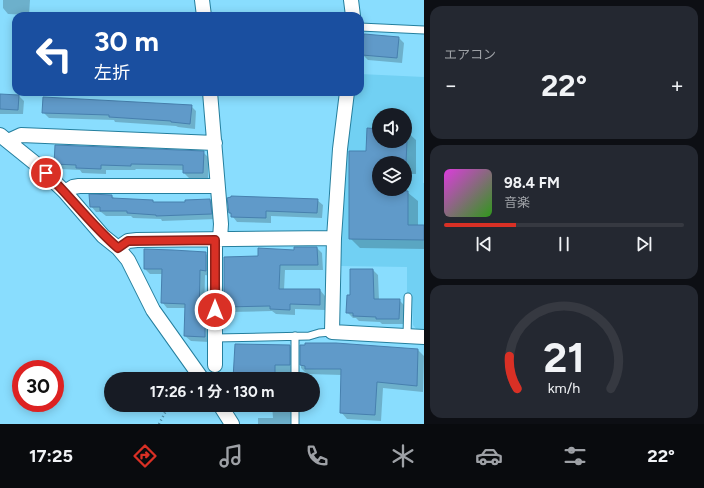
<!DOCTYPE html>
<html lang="ja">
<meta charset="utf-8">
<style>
:root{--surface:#171b24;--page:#242831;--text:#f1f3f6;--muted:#9ea1a6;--line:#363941;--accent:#d93025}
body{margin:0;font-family:Figtree,"Noto Sans JP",sans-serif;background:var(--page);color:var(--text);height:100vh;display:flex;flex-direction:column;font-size:15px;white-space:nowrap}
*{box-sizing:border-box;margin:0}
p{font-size:13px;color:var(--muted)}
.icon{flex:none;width:22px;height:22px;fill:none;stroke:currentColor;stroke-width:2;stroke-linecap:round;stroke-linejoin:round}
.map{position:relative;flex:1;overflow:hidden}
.side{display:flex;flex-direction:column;gap:6px;padding:6px;background:#0d0f14;width:280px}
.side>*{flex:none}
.hud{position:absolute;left:12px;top:12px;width:352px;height:84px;border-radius:12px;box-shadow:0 2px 10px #0003;background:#1a4fa0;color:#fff;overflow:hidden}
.controls{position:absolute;left:372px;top:108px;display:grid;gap:8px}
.controls a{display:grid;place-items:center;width:40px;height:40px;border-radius:50%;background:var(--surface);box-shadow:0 2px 10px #0003;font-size:20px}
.speed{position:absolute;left:12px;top:360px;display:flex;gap:8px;font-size:20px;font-weight:700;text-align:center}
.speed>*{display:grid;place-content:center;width:52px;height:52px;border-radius:50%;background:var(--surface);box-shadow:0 2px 10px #0003;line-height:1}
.speed .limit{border:6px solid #d22;background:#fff;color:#111}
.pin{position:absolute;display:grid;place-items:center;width:34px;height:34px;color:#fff;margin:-17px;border:2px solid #fff;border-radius:50%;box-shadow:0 1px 4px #0007}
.me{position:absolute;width:44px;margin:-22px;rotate:0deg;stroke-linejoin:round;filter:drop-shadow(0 0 3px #0008)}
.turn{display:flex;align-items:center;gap:14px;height:84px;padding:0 16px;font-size:18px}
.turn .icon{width:52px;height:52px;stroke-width:2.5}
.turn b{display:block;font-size:28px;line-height:34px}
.big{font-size:30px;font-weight:700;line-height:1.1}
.side .tile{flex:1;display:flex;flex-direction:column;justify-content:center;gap:6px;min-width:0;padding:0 14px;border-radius:12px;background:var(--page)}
.side .dial{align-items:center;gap:0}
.dial svg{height:104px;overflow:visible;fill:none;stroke:var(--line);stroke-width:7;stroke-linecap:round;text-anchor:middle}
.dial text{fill:var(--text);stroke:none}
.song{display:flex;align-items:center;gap:12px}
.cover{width:48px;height:48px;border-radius:6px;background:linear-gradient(135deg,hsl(300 70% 55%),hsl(110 70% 35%))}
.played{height:4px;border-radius:2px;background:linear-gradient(90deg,var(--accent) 30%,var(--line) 30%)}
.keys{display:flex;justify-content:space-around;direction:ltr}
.heat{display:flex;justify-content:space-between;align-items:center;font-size:22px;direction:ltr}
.trip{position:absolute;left:104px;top:372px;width:216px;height:40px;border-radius:20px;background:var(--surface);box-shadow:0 2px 10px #0003;font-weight:700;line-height:40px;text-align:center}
.menu{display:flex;height:64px;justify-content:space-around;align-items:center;background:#090b0e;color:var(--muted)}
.menu .icon{width:28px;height:28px}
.menu .active{color:var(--accent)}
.menu b{font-size:18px;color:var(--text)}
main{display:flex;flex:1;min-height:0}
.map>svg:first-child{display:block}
</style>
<main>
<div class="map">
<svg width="424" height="424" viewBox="0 0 424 424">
<rect width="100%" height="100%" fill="#89ddfe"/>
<path fill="#71d0f3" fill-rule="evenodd" d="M360,74l64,3 -1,106h1v148h-6l-5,-6 -1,-31h-5v-27l-67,-1 6,-113 7,-61h7zM379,115h26v26h-26zM379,163h26v26h-26z"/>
<path fill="#0003" fill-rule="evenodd" d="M3,0h27l-1,15 -21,-1 -5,-6z
M399,38l5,5 -2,20 -34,-3 -5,-5z
M0,95l19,1 5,5 -1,13h-23z
M191,106l5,5 -1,18 -17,-2 -2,-1 -61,-4 -1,-2 -65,-2 -6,-6z
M379,130v11h26v-11l11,10v34h-9v18l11,9v25h6v23l-64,-1 -10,-10 17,-86zM379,163h26v26h-26z
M203,152l5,5v21h-19l-5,-5v-3l-48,-1 -1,1h-29v4l-24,-1 -2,-3 -20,-1 -5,-5z
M112,196l4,4 37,1 1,2h32l24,-3 5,5 1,14 -54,2 -1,-2 -28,-1 -2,-2h-25l-5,-4h-5l-5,-6z
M317,200l6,5 -1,13 -51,-2v7l-34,-1 -7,-9z
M317,248l5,5 1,17h-38l-1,20h36l5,6v14l-30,-1v6l-19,-1 -4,-3 -42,1 -5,-6 34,-49z
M205,253l5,5 1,18 -6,-1 -1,45 6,5 -1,17 -18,-1 -6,-5 1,-28h-19l-5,-6 1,-28h-13l-5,-5z
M351,270h22l5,5 1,25h20l5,5v19h-22l-2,-2 -21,-1 -3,-3h-3l-6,-6 4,-16z
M290,346l5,5 -2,28 -40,-1v1h-26v-2h7z
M301,346l117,4 6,6 -1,36 -40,-4 -2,33 -34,-2 -6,-7 1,-37 -35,-1 -6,-6z
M272,405h21l1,19h-36v-6h15z"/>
<path fill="#609ac9" stroke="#4780ae" d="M364,34l35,3 -2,21 -35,-3z
M0,94l19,1 -1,15 -18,-1z
M43,97l149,8 -2,19 -19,-2v-1l-62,-4v-2l-67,-2z
M367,128l12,1v12h28l-1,22h-27v26h18v2h11v34h16v15l-75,-1v-88h17z
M55,145l149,6 -1,22h-20v-8l-52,-1v2l-30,-1v4l-25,-1v-3l-22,-1z
M89,194l23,1v3l41,2v2h32v-2l25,-1 2,15 -56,2v-1l-29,-2v-2h-27v-4h-10z
M231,196l87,3 -1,14 -51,-2v7l-35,-1v-4h-2l-2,-15 4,-1z
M294,247h23l1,18h-38l-1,24h41v16l-30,-1v6l-20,-1v-3l-46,1v-50l34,-1v-8l36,2z
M144,249l29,1 33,2v19l-6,-1 -1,49h6v18l-21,-1 1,-32 -24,-1 1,-34h-18z
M350,269h23l1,30h26l-1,20h-23v-2l-23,-1v-3h-7l1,-18h3z
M305,343h31l82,6 -1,37 -40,-4 -2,33 -35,-2 1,-44h-36v-3l-5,-1v-20h5z
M235,344l55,1v20h-15v8h-27v6h-15z"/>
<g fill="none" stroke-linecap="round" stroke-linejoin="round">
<defs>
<path id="service" d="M360,27l64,3
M295,336v43
M407,336l1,-39
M215,338l94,-2 10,-3 13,-1
M295,405v19"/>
<path id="minor" d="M202,0l2,16
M351,0l2,16
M210,92l11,132 -1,15
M347,92l-7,57 -6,89 -2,94 92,5
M0,135l36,29 29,28 38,44 15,12 10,12 25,50 49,69
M8,141l13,-6 194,8
M65,192l8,-5 6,-1h138
M215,240v125
M118,248l10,-7 9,-1 197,-2
M220,405l12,19"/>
</defs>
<use href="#service" stroke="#257f9e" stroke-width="9"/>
<use href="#minor" stroke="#257f9e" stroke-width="16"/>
<path stroke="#49869d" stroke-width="2.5" stroke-dasharray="1 3" stroke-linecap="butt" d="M159,424l10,-19"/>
<use href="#service" stroke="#fff" stroke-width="7"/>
<use href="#minor" stroke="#fff" stroke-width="14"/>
</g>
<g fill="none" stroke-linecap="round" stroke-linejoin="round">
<defs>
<path id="route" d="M46,173c25,24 45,52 72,75l10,-7 87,-1v70"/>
</defs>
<use href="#route" stroke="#8d1f18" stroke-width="10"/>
<use href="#route" stroke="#d93025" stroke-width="7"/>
</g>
</svg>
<div class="controls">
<a><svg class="icon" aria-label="sound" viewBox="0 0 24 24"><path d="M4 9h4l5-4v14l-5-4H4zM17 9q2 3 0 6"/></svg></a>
<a><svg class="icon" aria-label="layers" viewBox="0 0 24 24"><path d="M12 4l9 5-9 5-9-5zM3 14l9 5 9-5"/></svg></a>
</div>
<div class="speed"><div class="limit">30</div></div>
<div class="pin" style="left:46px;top:173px;background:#d93025"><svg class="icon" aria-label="arrive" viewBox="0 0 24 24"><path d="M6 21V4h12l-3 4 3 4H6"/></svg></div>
<svg class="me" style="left:215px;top:310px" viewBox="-20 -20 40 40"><circle r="17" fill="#d93025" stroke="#fff" stroke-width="3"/><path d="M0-11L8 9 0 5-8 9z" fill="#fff"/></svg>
<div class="trip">17:26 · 1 分 · 130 m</div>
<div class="hud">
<div class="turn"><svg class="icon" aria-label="left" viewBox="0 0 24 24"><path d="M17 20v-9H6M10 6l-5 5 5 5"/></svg><div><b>30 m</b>左折</div></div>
</div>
</div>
<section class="side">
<div class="tile"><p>エアコン</p>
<div class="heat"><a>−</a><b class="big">22°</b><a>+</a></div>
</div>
<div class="tile">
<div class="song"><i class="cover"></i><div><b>98.4 FM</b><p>音楽</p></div></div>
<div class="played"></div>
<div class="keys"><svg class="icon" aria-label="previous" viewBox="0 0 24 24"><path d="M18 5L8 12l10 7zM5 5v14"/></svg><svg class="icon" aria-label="pause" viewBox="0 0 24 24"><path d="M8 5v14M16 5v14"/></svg><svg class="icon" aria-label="next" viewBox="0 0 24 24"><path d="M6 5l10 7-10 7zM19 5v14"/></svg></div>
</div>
<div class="tile dial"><svg viewBox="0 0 100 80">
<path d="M14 69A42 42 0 1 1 86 69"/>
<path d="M14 69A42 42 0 0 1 8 44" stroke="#d93025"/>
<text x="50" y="56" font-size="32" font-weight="700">21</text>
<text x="50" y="72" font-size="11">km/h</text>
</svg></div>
</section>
</main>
<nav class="menu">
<b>17:25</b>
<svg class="icon active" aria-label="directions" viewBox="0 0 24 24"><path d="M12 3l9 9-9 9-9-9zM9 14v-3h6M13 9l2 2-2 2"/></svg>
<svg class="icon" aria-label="music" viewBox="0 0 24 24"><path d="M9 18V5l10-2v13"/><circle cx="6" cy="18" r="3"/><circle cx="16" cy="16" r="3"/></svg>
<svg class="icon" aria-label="phone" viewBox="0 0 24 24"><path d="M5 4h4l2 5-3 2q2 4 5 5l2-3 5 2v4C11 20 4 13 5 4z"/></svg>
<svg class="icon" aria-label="climate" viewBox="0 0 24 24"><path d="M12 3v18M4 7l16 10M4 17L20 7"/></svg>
<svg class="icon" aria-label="car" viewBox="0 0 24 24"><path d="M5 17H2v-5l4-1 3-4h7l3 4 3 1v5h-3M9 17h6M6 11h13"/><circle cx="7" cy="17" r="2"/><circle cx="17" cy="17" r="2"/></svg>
<svg class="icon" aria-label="filters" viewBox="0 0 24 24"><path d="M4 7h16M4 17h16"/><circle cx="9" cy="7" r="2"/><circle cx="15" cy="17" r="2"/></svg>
<b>22°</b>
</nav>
